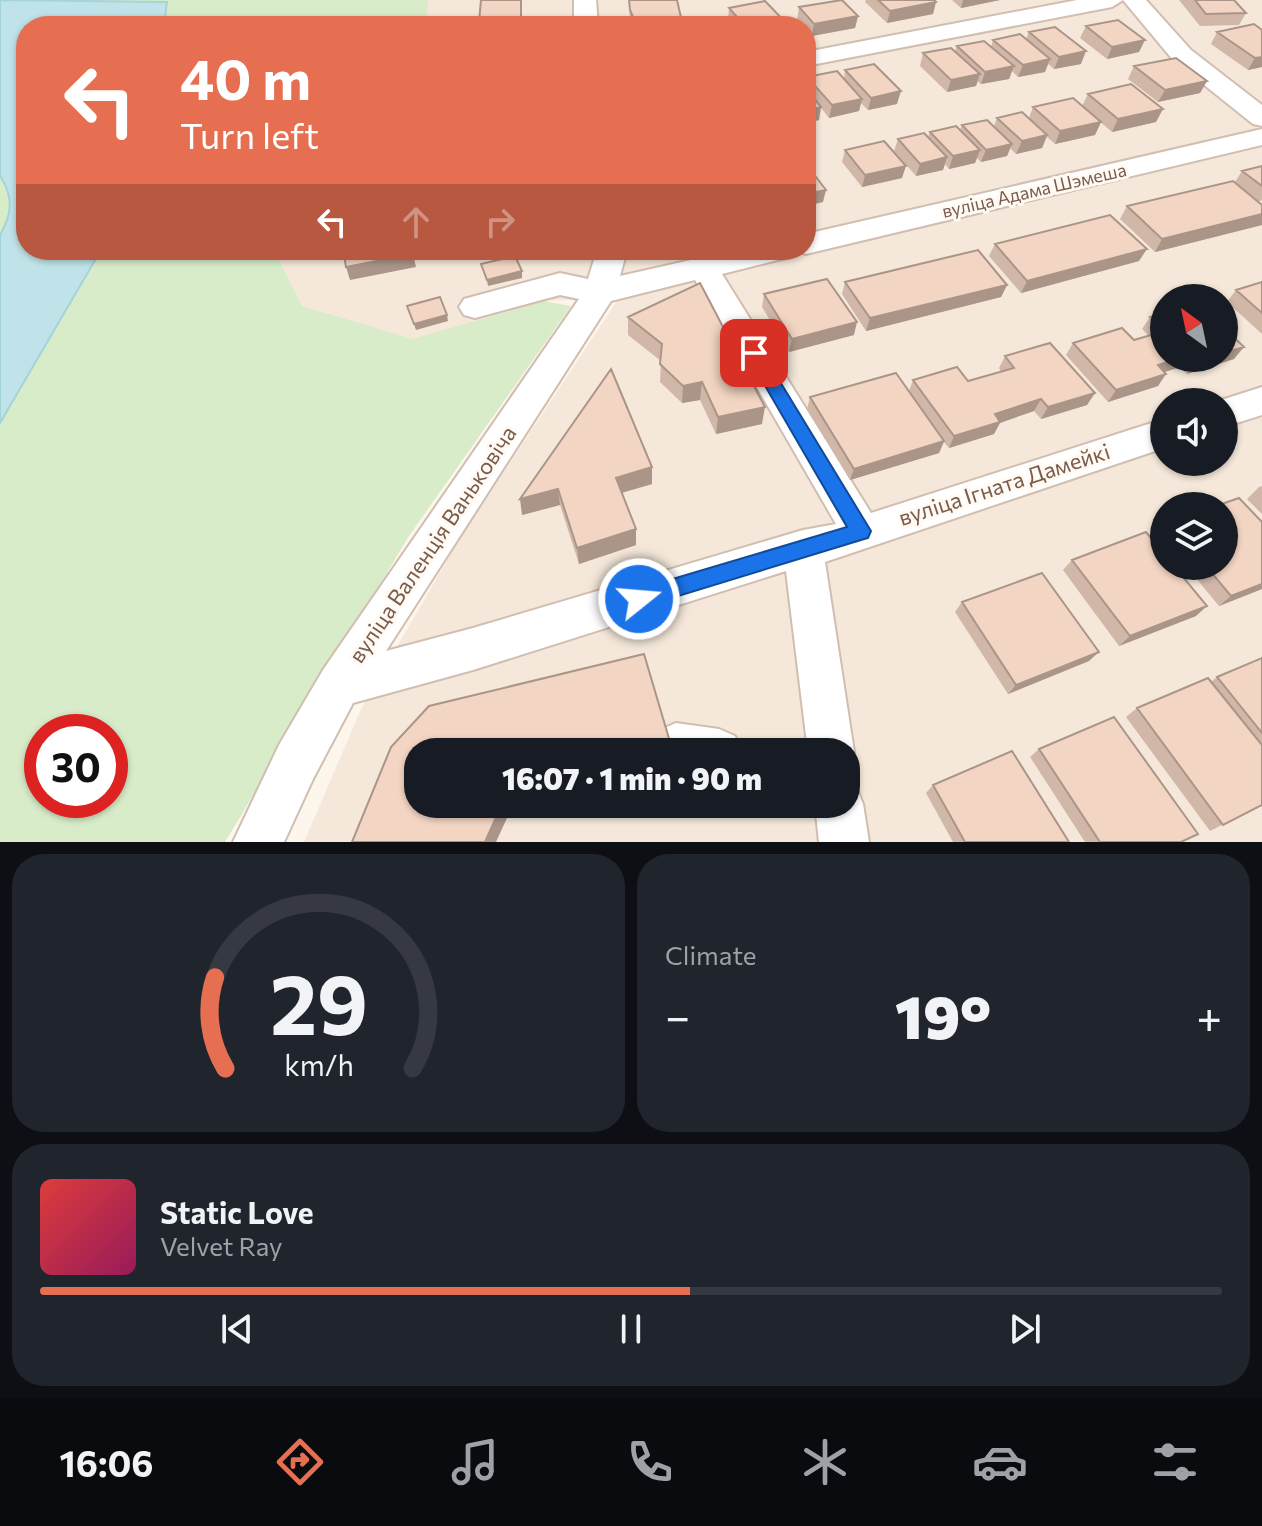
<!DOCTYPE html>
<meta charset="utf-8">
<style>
:root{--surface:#171b24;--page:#20242c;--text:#f1f3f6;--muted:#9ea1a6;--line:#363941;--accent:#e76f51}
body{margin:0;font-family:Commissioner,sans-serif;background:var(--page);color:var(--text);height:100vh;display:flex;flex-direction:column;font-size:30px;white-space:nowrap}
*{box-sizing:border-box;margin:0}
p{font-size:26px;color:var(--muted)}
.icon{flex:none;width:44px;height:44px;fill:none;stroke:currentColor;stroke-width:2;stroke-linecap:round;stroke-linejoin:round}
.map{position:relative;height:842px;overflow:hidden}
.side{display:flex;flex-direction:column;gap:12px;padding:12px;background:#0d0f14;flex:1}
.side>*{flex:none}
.top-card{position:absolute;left:16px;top:16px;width:800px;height:244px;border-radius:32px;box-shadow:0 2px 6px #0004;background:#e76f51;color:#fff;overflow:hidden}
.needle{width:52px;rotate:327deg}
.tools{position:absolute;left:1150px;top:284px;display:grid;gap:16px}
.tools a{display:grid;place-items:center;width:88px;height:88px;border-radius:50%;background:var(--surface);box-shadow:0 2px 6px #0004;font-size:40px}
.speed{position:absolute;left:24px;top:714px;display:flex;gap:16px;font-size:40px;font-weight:700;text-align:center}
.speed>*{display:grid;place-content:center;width:104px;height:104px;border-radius:50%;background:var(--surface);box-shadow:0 2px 6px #0004;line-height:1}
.speed .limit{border:12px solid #d22;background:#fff;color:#111}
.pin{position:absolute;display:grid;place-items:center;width:68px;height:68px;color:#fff;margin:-34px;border-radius:16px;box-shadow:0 4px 12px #0006}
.me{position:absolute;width:88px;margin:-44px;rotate:73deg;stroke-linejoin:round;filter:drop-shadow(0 0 6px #0008)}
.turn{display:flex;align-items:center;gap:28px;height:168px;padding:0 32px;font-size:36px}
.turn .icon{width:104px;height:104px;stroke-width:2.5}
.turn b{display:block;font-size:56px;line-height:68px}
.lanes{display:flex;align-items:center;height:76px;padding:0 32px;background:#0003;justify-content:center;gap:40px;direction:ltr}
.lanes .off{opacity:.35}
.big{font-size:60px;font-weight:800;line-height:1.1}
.side .card{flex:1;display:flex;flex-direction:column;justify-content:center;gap:12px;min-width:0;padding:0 28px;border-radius:32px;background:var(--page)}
.side .dial{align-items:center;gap:0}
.dial svg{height:208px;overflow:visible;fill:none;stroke:var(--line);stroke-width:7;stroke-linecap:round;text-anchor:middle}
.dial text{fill:var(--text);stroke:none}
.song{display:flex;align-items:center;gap:24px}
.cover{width:96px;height:96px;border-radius:12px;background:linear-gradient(135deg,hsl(0 70% 55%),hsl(330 70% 35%))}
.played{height:8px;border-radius:4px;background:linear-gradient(90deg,var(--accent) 55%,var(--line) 55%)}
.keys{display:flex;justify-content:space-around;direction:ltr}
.heat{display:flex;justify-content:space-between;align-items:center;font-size:44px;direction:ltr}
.side .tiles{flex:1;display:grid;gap:12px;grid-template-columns:1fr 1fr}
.card:last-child{grid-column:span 2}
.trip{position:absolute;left:404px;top:738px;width:456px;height:80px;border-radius:32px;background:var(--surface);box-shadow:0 2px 6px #0004;font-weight:800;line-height:80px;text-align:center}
.tab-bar{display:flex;height:128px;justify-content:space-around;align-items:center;background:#090b0e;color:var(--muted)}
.tab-bar .icon{width:56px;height:56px}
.tab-bar .selected{color:var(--accent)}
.tab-bar b{font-size:36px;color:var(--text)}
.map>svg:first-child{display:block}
</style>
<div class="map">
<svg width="1262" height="842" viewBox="0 0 1262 842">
<rect width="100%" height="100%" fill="#fdf6ec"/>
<path fill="#f5e8da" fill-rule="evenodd" d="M428,0h834v842h-958l58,-135 98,-169 159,-240 -75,3 -131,39 -111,-33 -28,-57h532v-224h-379zM1164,298h60v60h-60zM1164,402h60v60h-60zM1164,506h60v60h-60zM418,752h428v52h-428z"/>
<path fill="#d8ecc9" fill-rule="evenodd" d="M0,0h428l-1,26h-401v224h248l28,56 111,33 131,-38 27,5 -162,230 -184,306h-225zM42,732h68v68h-68z"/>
<path fill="#bfe3e8" stroke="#a5d3da" stroke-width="2" d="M0,0l167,2 -3,24h-138v224h75l-101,173v-188c12,-21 14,-38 0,-59z"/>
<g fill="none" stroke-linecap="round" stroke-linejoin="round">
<defs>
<path id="minor" d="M574,0h22l2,26h-24z
M1077,0h69l45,50 71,55v21l-9,-2 -80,-64 -50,-60 -11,7 -306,59v-14z
M1262,129v16l-456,109 -11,-4h11v-16z
M597,250h30l-7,26 115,-26h59l-4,7 -68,17 149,239 293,-94v29l-339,114 29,190 -7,16 -1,-16h-38l-22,-181 -313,99 -120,33 -40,76 -29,63h-51l46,-97 44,-75 256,-371 -19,-4 -85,23 -11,-3 -5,-8 5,-8 96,-26 28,6zM695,280l141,244 -33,6 -330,98 -87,23 225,-350z
M1262,387v28l-38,12v-25h-9z
M676,723l43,6 16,7 7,16h-87l-2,-6 7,-16z
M846,783l10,4 7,17 6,38h-50l-4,-38h31z"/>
</defs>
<use href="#minor" stroke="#d1beb0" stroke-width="4"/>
<use href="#minor" fill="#fff" fill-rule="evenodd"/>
</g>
<path fill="#d1b7a8" d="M481,0h41v26h-42z
M629,0l54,26h-51l-2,-3z
M866,0h68l-1,14 -46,9 -22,-21z
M952,0h48l-39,8z
M1179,0h55l12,13 -7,12 -39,1z
M799,7l59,9 -3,12 -43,8 -6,-7v-3h-3l-6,-6z
M729,8l60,18h-56l-5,-6z
M1086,26l53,26 -32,7 -27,-21z
M1262,30v37l-14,3 -37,-26 6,-12z
M1029,32l52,32 -27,5 -6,-5 -3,8 -27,5 -6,-6 -3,8 -28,5 -4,-3 -1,5 -29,6 -27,-26 3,-13 32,-2 2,-5 34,1 2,-7 33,-1z
M1134,66l73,15 -7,12 -42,9 -30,-23z
M845,70l52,34 -29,6 -7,-7 -2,8 -30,7 -8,-10 -2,12 -13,3v-39l1,-7 37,2z
M1088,94l68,28 -44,10 -30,-26z
M1033,107l68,15 -6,13 -40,9 -8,-7 -5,11 -26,6 -6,-6 -3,8 -26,6 -4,-4 -2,5 -26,6 -4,-5 -2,6 -27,6 -22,-25 4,-12 30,-2 2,-5 30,-2 2,-5 32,1 3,-8h32z
M845,150l57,28 -40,9 -20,-25z
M1262,166v34l-4,2 4,3v20l-107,27 -35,-33 7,-13 108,-24 7,-11z
M995,244l144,17 -118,32 -32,-37z
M418,250h28l-20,9z
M845,282l162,3 -6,12 -135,34 -24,-37z
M1262,282v52l-35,-32 9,-12z
M764,294l90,41 -65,17 -27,-45z
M1164,313v45h60l10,1 -47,15 -7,-7 -15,5 -7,14 -50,16 -42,-47 7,-12 61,-3 15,-4 -7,-7 8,-12z
M628,317l134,107 -46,10 -16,-34 -18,3 -22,-21 1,-21 -33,-26z
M1005,356l82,49 -46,14 -7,-8 -34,11 -6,12 -45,14 -5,-6 -5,11 -89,27 -43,-71 3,-12 99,-6 4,-11 55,1 33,-9 -2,-4z
M611,369l41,115 -30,9 14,36v16l-57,19 -19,-59 -38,10z
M1262,486v28l-15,-15 12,-12z
M1262,522v67l-43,17 -33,-40h38z
M1164,528v13l-6,-7z
M1072,560l124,56 -77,30 -56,-76z
M962,602l127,59 -81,33 -53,-82z
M1262,658v147l-52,26 -84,-114 11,-9 74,-26 6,-5z
M1039,749l142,93h-96l-55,-85z
M933,785l136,57h-116l-27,-49z"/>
<path fill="#aa9588" d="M963,0h37l-39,8z
M936,2l-3,12 -46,9 3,-12z
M858,16l-3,12 -43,8 2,-12z
M1145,40l-6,12 -32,7 5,-12z
M1086,51l-5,13 -27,5 5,-12z
M1262,57v10l-14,3 7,-12z
M1050,59l-5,13 -27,5 5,-12z
M1014,66l-5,13 -28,5 4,-12z
M980,74l-4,12 -29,6 4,-12z
M1207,81l-7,12 -42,9 7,-12z
M901,91l-4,13 -29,6 3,-12z
M862,99l-3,12 -30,7 3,-13z
M821,107l-2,13 -13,3v-12z
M1163,109l-7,13 -44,10 6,-13z
M1101,122l-6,13 -40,9 5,-13z
M1047,135l-5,13 -26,6 6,-13z
M1012,144l-5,12 -26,6 5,-12z
M980,150l-5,13 -26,6 4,-13z
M947,157l-4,13 -27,6 4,-12z
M906,166l-4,12 -40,9 3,-12z
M826,190l-3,12 -17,4v-12z
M1262,214v11l-107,27 7,-13z
M1147,249l-8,12 -118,32 6,-12z
M412,250l4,17 -66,13 -4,-13z
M424,250h22l-20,9z
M522,271v7l-34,8 -1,-6z
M1007,285l-6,12 -135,34 4,-13z
M447,315l1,6 -32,9 -2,-6z
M857,322l-3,13 -65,17 3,-13z
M1244,347l-10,12 -47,15 9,-12 13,-4h15v-5z
M1180,358h7l-7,9 -31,10 9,-12z
M1166,374l-8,12 -50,16 8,-12z
M702,382l-2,18 -18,3 1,-17z
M1095,393l-8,12 -46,14 7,-12z
M1041,399l-7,12 -34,12 -6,11 -45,14 5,-12 41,-22z
M765,407l-3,17 -46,10 2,-17z
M944,441l-5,12 -89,27 4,-11z
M652,467v17l-35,10 -1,-16z
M558,489l2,16 -38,10 -2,-16z
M636,529v16l-57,19 -2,-16z
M1262,584v5l-43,17 12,-10z
M1207,606l-11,10 -77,30 11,-10z
M1099,652l-10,9 -81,33 8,-9z
M508,804h49l-50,14 -11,24h-11l16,-36z"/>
<path fill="#f3d5c3" stroke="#aa9588" stroke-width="2" d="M481,0h40v20l-42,2z
M629,0h48l6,26h-46l-7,-16z
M842,0l16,16 -44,8 -15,-17z
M878,0h56l2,2 -46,9z
M1195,0h39l12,13 -40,1z
M765,1l24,25h-44l-16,-18z
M1118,20l27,20 -33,7 -26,-21z
M1254,24l8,6v27l-7,1 -38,-26z
M1055,27l31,24 -27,6 -30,-25z
M1020,34l30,25 -27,6 -30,-25z
M984,41l30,25 -29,6 -28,-26z
M951,48l29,26 -29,6 -28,-27z
M1176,58l31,23 -42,9 -31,-24z
M874,64l27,27 -30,7 -26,-28z
M837,71l25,28 -30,6 -25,-28z
M1131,84l32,25 -45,10 -30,-25z
M806,89l15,18 -15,4z
M1073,98l28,24 -41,9 -27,-24z
M1022,112l25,23 -25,6 -25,-23z
M987,120l25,24 -26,6 -24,-25z
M956,126l24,24 -27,6 -23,-24z
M924,133l23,24 -27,7 -22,-25z
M884,141l22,25 -41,9 -20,-25z
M806,164l20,26 -20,4z
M1262,166v20l-20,-15z
M1233,181l29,24v9l-100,25 -35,-33z
M1110,215l37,34 -120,32 -32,-37z
M343,250h69l1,4 -67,13z
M978,250l29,35 -137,33 -25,-36z
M515,256l7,15 -35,9 -6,-16z
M827,279l30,43 -65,17 -28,-45z
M1262,282v31l-26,-23z
M700,283l65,124 -47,10 -16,-35 -19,4 -23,-22 2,-20 -34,-27z
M440,297l7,18 -33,9 -7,-18z
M1164,313v17l-14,-13z
M1122,328l12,12 30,-9v27h16l-22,7 8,9 -50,16 -43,-47z
M1224,328l20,19 -20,6z
M1050,343l45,50 -47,14 -7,-8 -46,15 5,8 -46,14 -41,-56 44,-13 11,14 46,-13 -9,-12z
M1192,358h17l-13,4z
M611,369l41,98 -36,11 20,51 -59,19 -19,-59 -38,10z
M896,373l48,68 -90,28 -44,-72z
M1239,498l23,24v62l-31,12 -25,-30h18v-60h-8z
M1146,532l18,22v12h10l33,40 -77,30 -58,-76z
M1042,573l57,79 -83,33 -54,-83z
M644,654l29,98h-255v52h90l-7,2 -16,36h-133l39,-95 38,-41z
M1262,658v75l-45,-56z
M1208,678l54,67v60l-39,20 -86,-117z
M1114,717l84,117 -17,8h-81l-61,-93z
M1012,751l57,91h-104l-32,-57z"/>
<path fill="#1a73e8" stroke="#114b97" stroke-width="2" d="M754,347l6,2 111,182 -3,7 -7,2 -222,68 -7,-2 -4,-7 4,-7 7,-3 208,-62 -101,-174z"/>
<g text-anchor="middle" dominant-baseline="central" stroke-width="6" stroke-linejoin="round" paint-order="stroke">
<g font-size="18" fill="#7a5c4d" stroke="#fffaf3">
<text transform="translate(1034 190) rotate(-13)">вуліца Адама Шэмеша</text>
</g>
<g font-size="22" fill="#7a5c4d" stroke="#fffaf3">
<text transform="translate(1004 484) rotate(-18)">вуліца Ігната Дамейкі</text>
<text transform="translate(432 544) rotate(-56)">вуліца Валенція Ваньковіча</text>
</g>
</g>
</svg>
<div class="tools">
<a><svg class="needle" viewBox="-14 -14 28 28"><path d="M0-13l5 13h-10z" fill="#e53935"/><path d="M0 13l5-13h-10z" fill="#9ea1a6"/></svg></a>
<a><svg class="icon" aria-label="sound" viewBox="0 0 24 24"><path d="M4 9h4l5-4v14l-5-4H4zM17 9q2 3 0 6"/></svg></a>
<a><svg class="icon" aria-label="layers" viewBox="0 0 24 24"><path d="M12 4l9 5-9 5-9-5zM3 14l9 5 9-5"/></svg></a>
</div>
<div class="speed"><div class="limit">30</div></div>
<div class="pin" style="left:754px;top:353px;background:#d93025"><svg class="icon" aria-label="arrive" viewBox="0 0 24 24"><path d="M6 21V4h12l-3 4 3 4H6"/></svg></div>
<svg class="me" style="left:639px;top:599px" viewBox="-20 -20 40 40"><circle r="17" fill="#1a73e8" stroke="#fff" stroke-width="3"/><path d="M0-11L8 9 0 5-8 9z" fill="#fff"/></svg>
<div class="trip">16:07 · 1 min · 90 m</div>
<div class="top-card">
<div class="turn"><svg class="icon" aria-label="left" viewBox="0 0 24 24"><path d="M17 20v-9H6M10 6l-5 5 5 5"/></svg><div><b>40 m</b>Turn left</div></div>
<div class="lanes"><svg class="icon" aria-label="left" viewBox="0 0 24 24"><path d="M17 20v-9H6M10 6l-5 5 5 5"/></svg><svg class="icon off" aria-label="ahead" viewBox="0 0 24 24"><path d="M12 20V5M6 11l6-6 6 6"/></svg><svg class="icon off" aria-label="right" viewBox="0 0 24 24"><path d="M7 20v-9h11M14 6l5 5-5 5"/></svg></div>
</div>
</div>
<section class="side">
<div class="tiles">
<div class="card dial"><svg viewBox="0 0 100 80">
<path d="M14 69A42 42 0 1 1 86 69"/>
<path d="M14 69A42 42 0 0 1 10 34" stroke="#e76f51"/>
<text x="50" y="56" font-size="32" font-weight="700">29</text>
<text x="50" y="72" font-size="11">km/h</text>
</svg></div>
<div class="card"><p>Climate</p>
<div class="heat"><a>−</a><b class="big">19°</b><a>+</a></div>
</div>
<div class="card">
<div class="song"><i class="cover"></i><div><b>Static Love</b><p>Velvet Ray</p></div></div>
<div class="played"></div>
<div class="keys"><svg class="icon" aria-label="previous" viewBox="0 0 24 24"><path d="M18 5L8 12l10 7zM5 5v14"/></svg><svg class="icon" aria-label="pause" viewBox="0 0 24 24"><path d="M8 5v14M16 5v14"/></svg><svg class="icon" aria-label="next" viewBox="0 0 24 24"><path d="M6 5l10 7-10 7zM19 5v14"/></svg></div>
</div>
</div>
</section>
<nav class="tab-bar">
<b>16:06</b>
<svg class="icon selected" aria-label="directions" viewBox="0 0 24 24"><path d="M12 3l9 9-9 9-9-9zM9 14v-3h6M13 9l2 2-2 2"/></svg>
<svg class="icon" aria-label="music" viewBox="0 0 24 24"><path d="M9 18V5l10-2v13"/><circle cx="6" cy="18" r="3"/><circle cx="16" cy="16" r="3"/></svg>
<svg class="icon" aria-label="phone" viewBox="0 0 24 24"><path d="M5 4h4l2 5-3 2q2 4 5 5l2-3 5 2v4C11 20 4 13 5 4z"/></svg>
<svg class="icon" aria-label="climate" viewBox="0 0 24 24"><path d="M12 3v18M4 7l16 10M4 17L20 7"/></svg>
<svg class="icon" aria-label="car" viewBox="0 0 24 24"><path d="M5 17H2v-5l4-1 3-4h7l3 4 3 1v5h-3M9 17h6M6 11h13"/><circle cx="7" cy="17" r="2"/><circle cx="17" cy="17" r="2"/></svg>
<svg class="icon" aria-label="filters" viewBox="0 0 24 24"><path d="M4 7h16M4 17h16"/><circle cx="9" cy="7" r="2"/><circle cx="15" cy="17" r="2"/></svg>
</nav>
